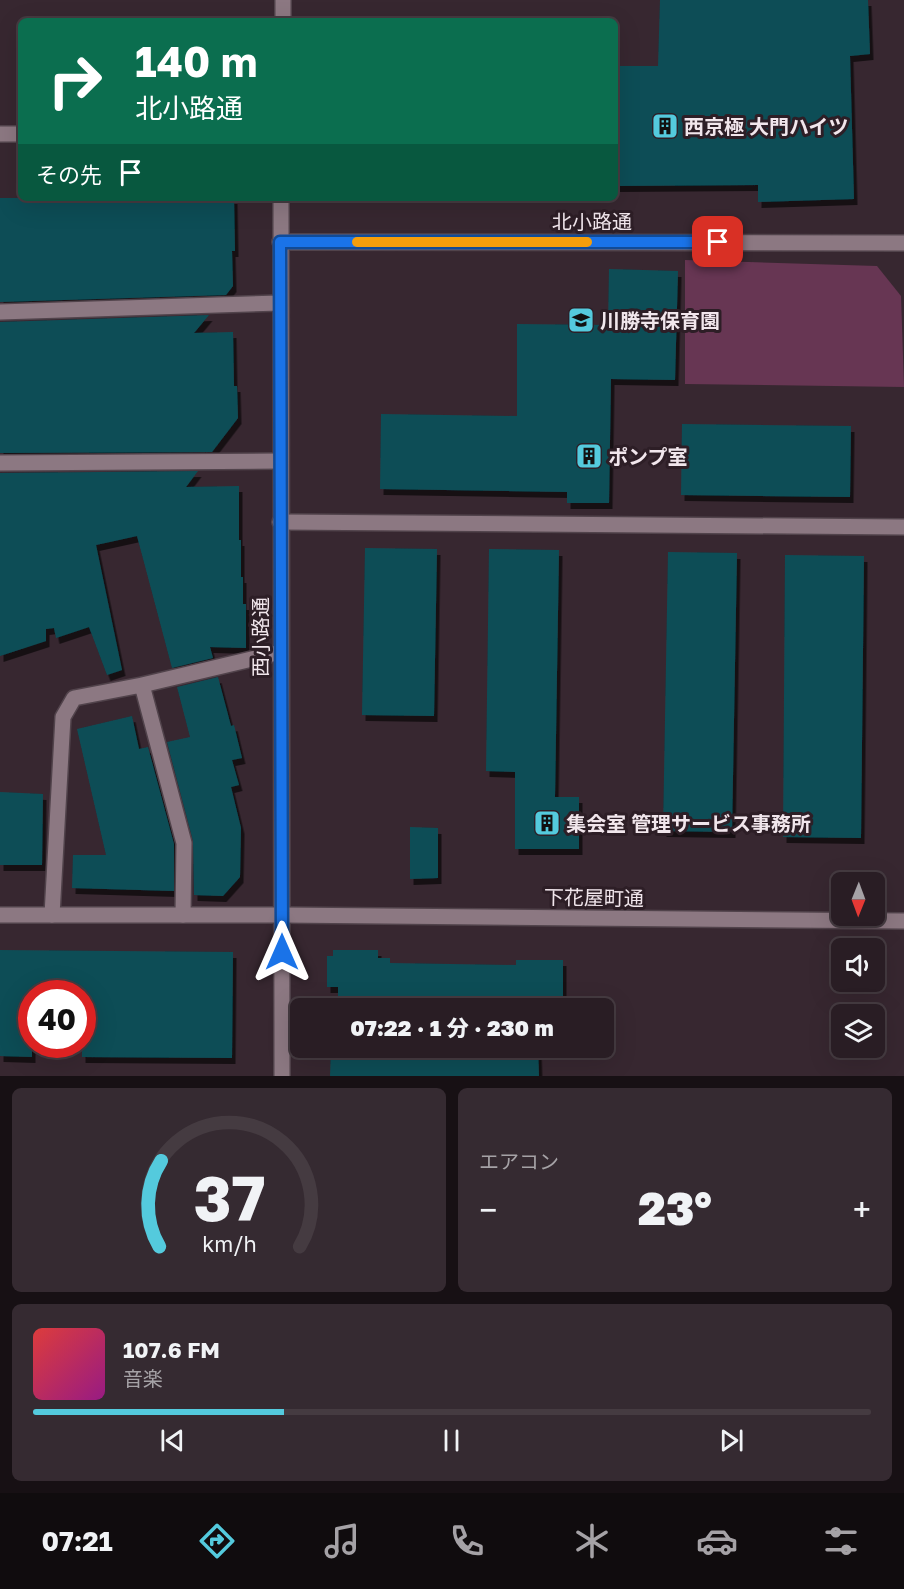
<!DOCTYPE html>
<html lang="ja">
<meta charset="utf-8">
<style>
:root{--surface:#291d24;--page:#352a31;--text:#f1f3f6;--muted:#a5a2a6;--line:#453b41;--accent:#54cadd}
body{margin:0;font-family:"Golos Text","Noto Sans JP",sans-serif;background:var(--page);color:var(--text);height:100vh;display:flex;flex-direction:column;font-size:22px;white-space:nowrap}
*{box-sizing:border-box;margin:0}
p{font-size:20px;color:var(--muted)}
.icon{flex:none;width:33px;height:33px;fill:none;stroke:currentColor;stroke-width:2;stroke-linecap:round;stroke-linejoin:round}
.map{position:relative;height:1076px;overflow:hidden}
.drawer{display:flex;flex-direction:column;gap:12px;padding:12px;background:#171014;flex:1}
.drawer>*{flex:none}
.top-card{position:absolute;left:18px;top:18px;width:600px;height:183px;border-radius:9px;box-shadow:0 6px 24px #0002,0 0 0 2px var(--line);background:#0b6e4f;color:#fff;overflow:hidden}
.needle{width:39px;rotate:181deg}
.controls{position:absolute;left:831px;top:872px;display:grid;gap:12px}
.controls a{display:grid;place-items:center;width:54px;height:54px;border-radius:9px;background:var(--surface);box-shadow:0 6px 24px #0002,0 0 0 2px var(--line);font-size:30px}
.speed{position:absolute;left:18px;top:980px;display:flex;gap:12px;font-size:30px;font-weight:700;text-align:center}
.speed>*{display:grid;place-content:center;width:78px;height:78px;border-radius:50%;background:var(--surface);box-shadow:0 6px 24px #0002,0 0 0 2px var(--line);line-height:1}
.speed .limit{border:9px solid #d22;background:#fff;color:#111}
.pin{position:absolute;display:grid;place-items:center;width:51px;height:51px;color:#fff;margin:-26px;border-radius:12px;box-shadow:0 3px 9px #0006}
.me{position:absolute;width:66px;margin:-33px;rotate:0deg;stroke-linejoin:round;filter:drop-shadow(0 0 4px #0008)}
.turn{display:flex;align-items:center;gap:21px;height:126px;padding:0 18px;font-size:27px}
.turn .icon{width:78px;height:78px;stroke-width:2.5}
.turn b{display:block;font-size:42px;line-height:51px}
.then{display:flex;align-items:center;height:57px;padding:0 18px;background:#0003;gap:12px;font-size:22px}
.big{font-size:45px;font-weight:800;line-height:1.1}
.drawer .card{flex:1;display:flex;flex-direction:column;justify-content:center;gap:9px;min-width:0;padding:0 21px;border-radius:9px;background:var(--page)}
.drawer .dial{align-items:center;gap:0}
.dial svg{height:156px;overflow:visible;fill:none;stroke:var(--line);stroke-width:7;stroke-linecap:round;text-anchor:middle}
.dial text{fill:var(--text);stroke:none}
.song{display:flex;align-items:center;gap:18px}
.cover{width:72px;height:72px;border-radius:9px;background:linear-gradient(135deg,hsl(0 70% 55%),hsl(310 70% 35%))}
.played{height:6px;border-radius:3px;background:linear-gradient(90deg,var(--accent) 30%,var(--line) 30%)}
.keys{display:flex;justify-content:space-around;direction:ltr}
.heat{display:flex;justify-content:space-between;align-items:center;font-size:33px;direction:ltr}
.drawer .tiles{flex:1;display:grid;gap:12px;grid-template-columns:1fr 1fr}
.card:last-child{grid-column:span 2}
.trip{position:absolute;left:290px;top:998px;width:324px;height:60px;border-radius:9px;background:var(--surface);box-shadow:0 6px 24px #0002,0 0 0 2px var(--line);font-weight:800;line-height:60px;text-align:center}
.tab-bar{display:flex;height:96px;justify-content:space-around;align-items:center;background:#100c0e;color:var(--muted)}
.tab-bar .icon{width:42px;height:42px}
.tab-bar .on{color:var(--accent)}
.tab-bar b{font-size:27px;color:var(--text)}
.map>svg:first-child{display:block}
</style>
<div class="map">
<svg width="904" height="1076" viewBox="0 0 904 1076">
<defs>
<filter id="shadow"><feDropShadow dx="3.5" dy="6" stdDeviation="0" flood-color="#0009"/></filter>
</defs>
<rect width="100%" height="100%" fill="#372730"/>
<path fill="#673653" d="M685,260l192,6 24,30 3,91 -219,-3z"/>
<path fill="#0c4d56" filter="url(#shadow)" d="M660,0h208l2,54 -20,2 4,143 -96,3v-17l-143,1v-120h43z
M0,198h234l1,53h-3l1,35 -7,9 -226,7z
M609,269l69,2 -3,109 -64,-1 -2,124h-42v-11l-187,-3 1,-75 136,2v-92l91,1z
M209,315l-15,18 39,-1 1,54h3l1,32 -26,34 -212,1v-131z
M682,424l169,2 -1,71 -169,-2z
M198,471l-12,16 53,-1v54h2v37h2v27h3v44l-36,-1 3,11 -41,10 -35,-132 -41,9 26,125 -15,5 -18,-48 -33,11 -2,-10 -8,1v12l-46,15v-183z
M365,548l72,1 -3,167 -72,-1z
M489,549l70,1 -4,247h24v52h-64v-77l-29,-1z
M668,552l69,1 -5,279 -69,-1z
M785,555l79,1 -3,282 -78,-1z
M218,677l13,49 3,-1 8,33 -10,2 7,25 -8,2 10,41 -1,49 -17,19 -29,-1 -1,-54 -26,-99 23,-5 -13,-50z
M132,716l7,33 9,-2 26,97v47l-102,-3 1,-33h33l-29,-126z
M0,792l43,2 -1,71h-42z
M410,827l28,1v50l-28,1z
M0,950l233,2 -1,106 -150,-1v-64h-50v64l-32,-1z
M333,950h45v8h12v5l126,2v-5h47v48h-225v-21h-11v-31h6z
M331,1047h207l1,29h-209z"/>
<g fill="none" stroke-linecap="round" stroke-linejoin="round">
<defs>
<path id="service" d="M280,522l624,5
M142,685l42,158 -1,72
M52,915l11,-198 11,-19 68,-13 139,-33"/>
<path id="minor" d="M0,134h21
M280,242l624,1
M0,312l280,-9
M0,463l280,-2
M0,915h283l621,6"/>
<path id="tertiary" d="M283,21v-21
M281,198l1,878"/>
</defs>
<use href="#service" stroke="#51434b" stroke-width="18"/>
<use href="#minor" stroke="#51434b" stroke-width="18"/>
<use href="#tertiary" stroke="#51434b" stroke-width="18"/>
<use href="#service" stroke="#8c7882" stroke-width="15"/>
<use href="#minor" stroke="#8c7882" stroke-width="15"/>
<use href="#tertiary" stroke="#8c7882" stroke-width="15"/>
</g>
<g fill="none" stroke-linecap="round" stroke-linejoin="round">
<defs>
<path id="route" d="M282,952l-2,-710h438"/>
</defs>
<use href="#route" stroke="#114b97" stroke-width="15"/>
<use href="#route" stroke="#1a73e8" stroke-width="10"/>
<path stroke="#f59e0b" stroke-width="10" d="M357,242h230"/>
</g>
<defs>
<symbol id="building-square" viewBox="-11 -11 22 22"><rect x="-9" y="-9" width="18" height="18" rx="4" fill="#54cadd" stroke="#2d1e26"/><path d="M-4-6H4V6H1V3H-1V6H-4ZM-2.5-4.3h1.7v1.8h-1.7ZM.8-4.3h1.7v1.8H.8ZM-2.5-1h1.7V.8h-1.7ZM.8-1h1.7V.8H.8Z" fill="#111"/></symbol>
<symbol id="school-square" viewBox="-11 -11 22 22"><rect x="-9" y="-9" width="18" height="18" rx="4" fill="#54cadd" stroke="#2d1e26"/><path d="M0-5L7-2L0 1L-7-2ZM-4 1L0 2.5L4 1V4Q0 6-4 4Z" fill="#111"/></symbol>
</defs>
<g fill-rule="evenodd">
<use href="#building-square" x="650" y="111" width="30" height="30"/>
<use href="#school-square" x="566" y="305" width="30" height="30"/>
<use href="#building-square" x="574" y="441" width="30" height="30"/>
<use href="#building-square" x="532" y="808" width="30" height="30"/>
</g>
<g text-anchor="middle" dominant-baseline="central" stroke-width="6" stroke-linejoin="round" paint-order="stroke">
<g font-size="20" font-weight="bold" fill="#f1e6ec" stroke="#2d1e26" text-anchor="start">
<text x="684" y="126">西京極 大門ハイツ</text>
<text x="600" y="320">川勝寺保育園</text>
<text x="608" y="456">ポンプ室</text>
<text x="566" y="823">集会室 管理サービス事務所</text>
</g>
<g font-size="20" fill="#f1e6ec" stroke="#2d1e26">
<text x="592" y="221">北小路通</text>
<text transform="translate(260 637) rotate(-90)">西小路通</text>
<text transform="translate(594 897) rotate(1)">下花屋町通</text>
</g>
</g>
</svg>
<div class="controls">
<a><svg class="needle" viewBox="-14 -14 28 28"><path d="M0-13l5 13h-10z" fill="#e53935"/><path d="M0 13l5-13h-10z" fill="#a5a2a6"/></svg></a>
<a><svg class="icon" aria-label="sound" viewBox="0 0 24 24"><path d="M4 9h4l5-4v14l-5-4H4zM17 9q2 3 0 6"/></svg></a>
<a><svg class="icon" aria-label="layers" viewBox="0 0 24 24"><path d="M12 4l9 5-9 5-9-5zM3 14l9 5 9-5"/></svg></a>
</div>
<div class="speed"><div class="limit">40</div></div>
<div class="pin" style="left:718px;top:242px;background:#d93025"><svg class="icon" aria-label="arrive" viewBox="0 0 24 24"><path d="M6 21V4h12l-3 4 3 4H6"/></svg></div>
<svg class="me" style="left:282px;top:952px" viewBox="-20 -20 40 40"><path d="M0-17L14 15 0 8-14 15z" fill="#1a73e8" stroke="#fff" stroke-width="4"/></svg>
<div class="trip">07:22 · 1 分 · 230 m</div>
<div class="top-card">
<div class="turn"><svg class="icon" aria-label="right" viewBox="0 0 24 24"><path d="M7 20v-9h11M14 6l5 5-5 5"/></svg><div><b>140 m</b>北小路通</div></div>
<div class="then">その先<svg class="icon" aria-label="arrive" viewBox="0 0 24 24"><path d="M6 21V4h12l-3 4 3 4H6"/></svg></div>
</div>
</div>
<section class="drawer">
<div class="tiles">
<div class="card dial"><svg viewBox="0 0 100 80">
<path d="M14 69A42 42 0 1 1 86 69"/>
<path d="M14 69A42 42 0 0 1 15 25" stroke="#54cadd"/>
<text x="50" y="56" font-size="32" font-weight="700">37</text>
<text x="50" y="72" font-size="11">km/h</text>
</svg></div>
<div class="card"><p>エアコン</p>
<div class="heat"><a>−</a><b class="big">23°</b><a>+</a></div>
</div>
<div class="card">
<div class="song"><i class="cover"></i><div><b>107.6 FM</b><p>音楽</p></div></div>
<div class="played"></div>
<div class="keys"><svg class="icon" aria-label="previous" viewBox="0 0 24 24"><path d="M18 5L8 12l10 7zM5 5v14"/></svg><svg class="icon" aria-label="pause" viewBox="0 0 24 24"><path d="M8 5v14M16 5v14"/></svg><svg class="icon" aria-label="next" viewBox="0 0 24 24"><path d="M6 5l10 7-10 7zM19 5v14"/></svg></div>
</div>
</div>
</section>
<nav class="tab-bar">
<b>07:21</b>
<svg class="icon on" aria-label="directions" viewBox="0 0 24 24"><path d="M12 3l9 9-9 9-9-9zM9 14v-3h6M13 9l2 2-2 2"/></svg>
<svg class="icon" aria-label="music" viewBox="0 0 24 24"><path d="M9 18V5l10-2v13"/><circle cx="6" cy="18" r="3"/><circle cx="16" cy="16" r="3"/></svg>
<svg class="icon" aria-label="phone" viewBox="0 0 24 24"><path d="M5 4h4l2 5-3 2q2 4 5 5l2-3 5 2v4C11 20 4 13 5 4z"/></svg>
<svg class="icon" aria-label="climate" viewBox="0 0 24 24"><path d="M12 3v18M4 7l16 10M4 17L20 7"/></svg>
<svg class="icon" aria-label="car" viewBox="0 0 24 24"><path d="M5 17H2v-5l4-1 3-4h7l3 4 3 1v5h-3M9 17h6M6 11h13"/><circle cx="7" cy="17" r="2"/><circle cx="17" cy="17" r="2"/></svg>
<svg class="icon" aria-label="filters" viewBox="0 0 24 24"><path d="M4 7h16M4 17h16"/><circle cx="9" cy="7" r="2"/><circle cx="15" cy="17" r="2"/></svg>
</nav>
